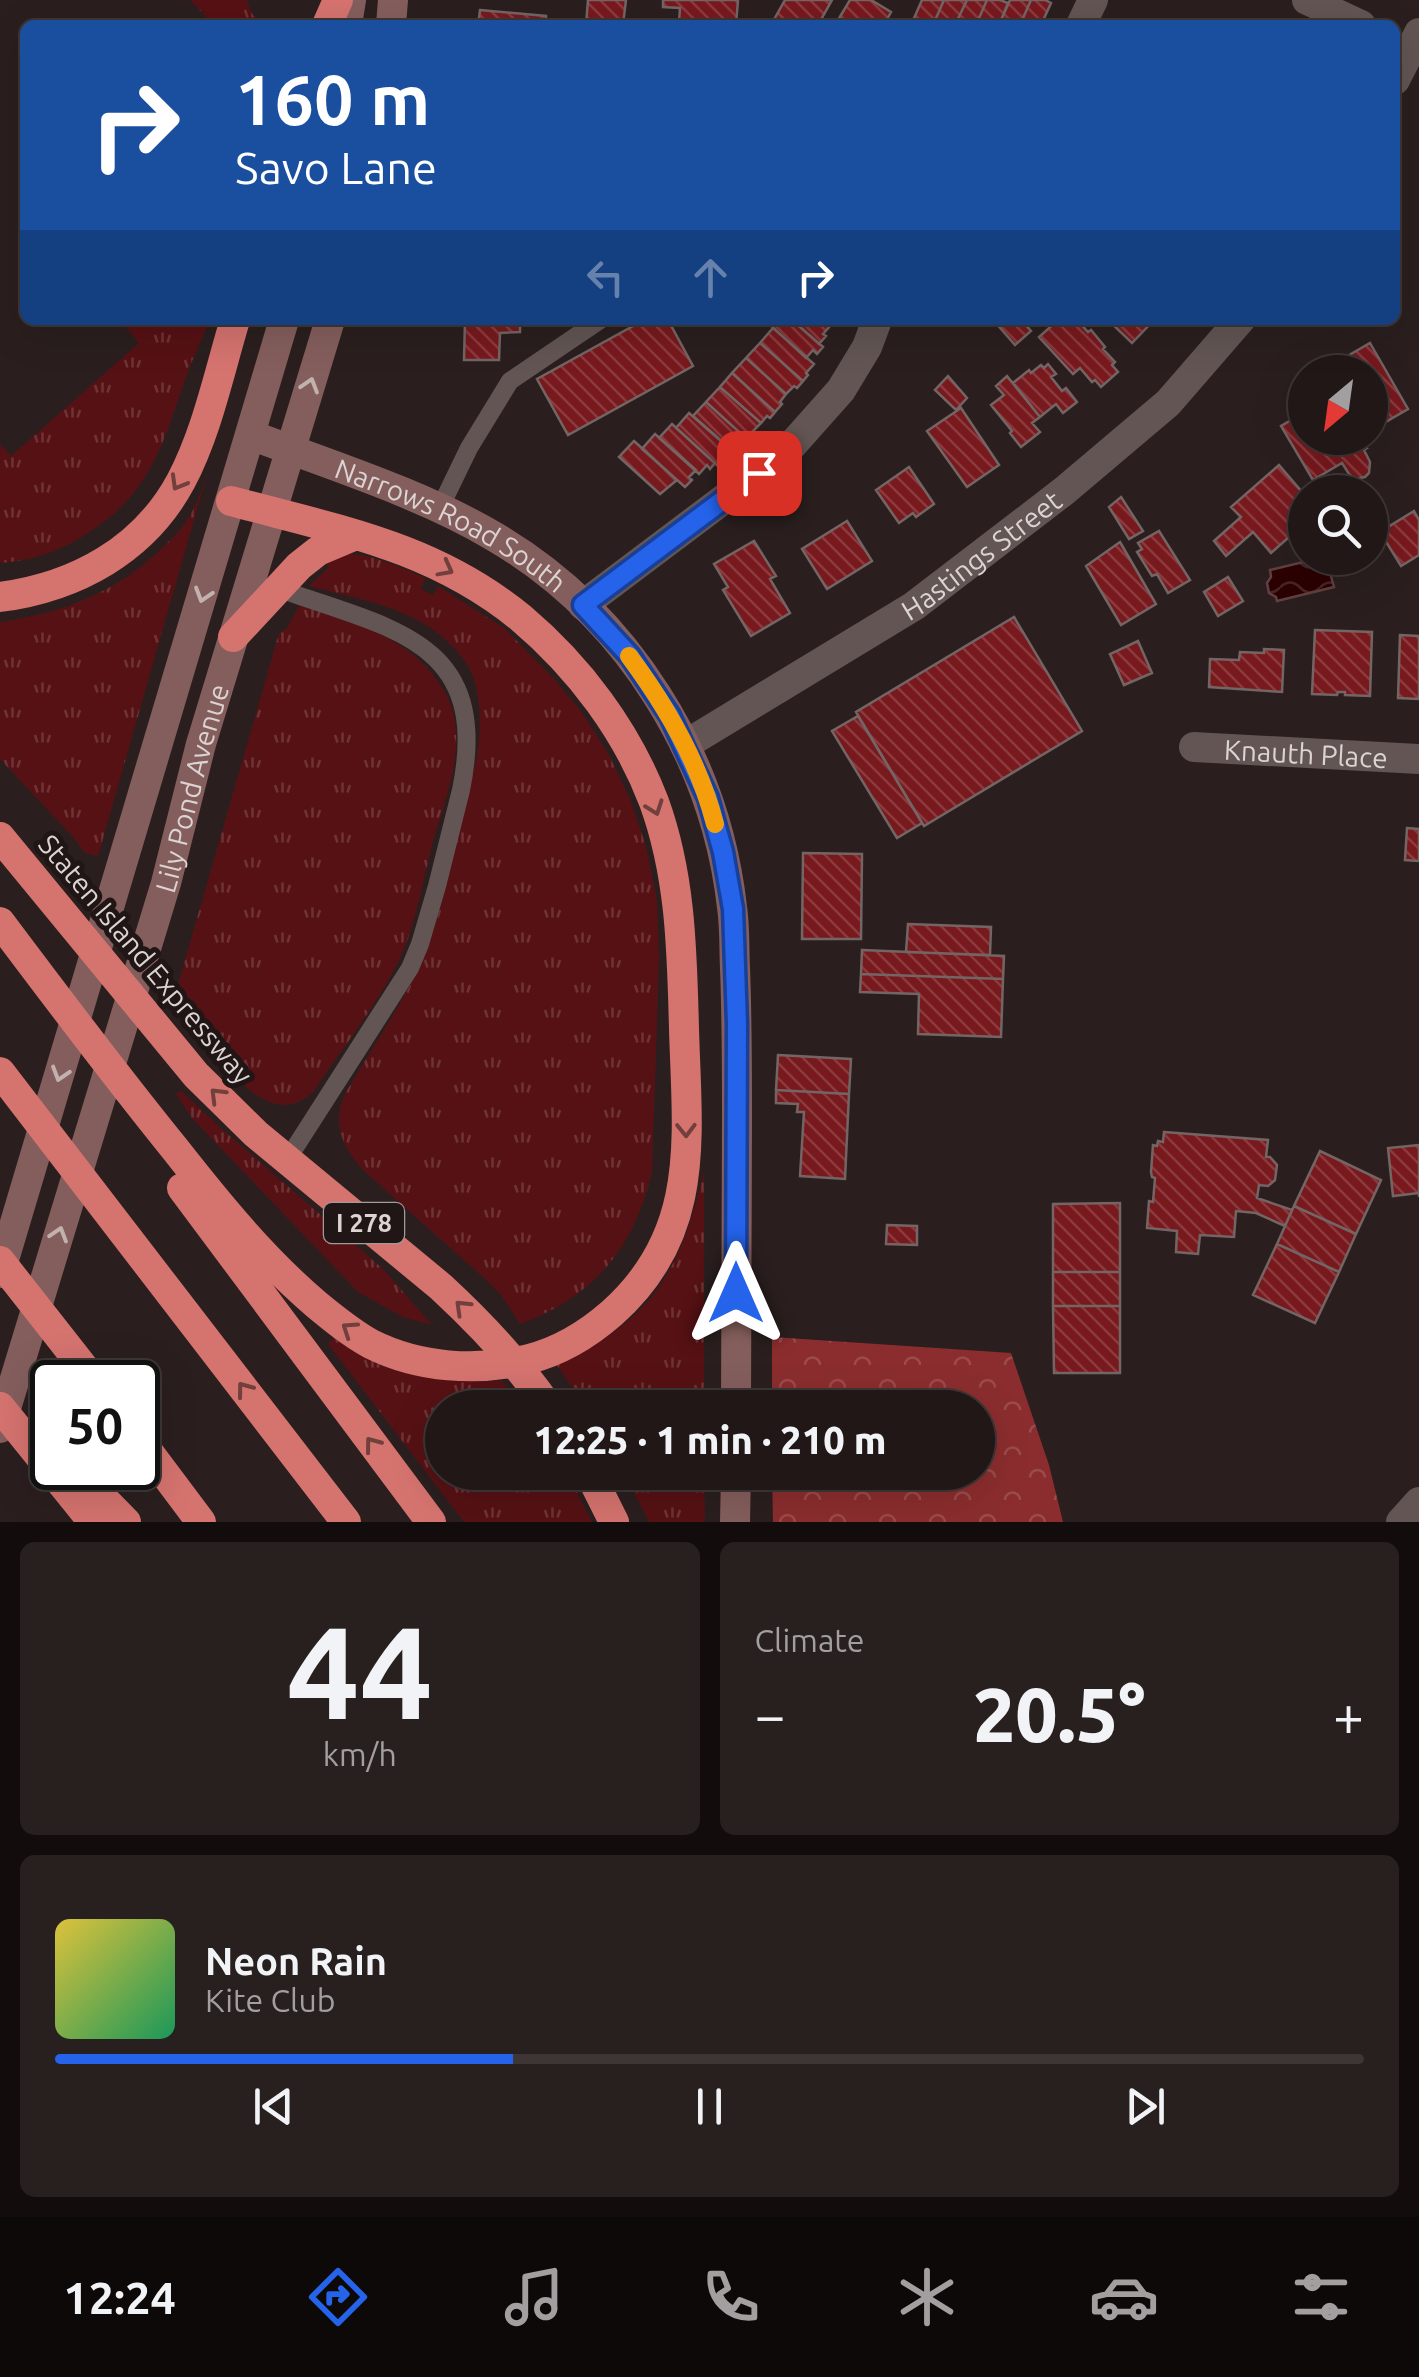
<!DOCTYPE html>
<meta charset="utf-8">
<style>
:root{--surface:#201716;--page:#28201f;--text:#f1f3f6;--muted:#a29fa1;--line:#3d3635;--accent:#2563eb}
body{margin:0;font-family:Ubuntu,sans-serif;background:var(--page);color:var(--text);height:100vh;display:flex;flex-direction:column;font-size:38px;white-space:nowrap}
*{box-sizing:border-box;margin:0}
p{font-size:32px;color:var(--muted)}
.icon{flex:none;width:55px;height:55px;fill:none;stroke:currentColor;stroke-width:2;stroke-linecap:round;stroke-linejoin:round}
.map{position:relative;height:1522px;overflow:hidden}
.side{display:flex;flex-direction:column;gap:20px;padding:20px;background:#120d0c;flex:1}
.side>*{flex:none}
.hud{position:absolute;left:20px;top:20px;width:1380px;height:305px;border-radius:15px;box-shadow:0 10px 40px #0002,0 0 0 2px var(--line);background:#1a4fa0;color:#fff;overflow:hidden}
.needle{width:65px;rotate:209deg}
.fabs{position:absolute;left:1288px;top:355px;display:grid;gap:20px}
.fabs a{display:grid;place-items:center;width:100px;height:100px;border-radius:50%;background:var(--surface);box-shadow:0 10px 40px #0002,0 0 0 2px var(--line);font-size:50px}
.speed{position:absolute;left:30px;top:1360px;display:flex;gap:20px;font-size:50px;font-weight:700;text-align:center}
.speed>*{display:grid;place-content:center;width:130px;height:130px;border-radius:50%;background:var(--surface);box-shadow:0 10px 40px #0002,0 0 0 2px var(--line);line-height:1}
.speed .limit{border:5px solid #111;border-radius:15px;background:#fff;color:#111}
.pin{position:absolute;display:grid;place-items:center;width:85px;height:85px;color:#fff;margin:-42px;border-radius:20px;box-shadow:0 5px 15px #0006}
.me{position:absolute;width:110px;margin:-55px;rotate:0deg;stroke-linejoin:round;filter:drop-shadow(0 0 8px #0008)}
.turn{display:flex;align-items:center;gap:35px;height:210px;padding:0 50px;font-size:45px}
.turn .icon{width:130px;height:130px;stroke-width:2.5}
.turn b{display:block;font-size:70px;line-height:85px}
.lanes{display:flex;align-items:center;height:95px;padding:0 50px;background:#0003;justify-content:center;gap:50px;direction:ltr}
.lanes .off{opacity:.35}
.big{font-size:75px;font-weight:800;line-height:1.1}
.side .widget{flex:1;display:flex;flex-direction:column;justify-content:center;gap:15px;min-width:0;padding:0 35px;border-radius:15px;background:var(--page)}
.side .dial{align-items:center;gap:0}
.dial b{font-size:130px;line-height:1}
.song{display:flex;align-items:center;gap:30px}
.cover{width:120px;height:120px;border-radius:15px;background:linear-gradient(135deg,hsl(50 70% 55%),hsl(150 70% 35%))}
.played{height:10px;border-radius:5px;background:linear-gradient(90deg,var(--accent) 35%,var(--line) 35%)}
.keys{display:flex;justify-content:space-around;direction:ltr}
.heat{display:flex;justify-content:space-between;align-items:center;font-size:55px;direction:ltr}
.side .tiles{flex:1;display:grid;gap:20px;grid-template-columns:1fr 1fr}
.widget:last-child{grid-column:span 2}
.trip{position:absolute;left:425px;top:1390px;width:570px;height:100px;border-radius:50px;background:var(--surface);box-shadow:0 10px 40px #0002,0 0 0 2px var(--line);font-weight:800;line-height:100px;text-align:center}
.menu{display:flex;height:160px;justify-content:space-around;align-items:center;background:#0d0909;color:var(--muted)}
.menu .icon{width:70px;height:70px}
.menu .active{color:var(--accent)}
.menu b{font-size:45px;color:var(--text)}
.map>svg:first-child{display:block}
</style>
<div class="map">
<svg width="1419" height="1522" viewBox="0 0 1419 1522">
<defs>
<pattern id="grass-tufts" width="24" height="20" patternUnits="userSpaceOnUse" patternTransform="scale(2.5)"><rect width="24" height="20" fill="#561114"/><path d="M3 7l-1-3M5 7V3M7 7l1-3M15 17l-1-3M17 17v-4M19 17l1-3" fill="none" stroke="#6e3335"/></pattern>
<pattern id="forest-crowns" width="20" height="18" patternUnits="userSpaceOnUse" patternTransform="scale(2.5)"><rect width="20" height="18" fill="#8b2d2e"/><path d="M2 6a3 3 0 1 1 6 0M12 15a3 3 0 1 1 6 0" fill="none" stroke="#9b4b4b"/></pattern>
<pattern id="water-waves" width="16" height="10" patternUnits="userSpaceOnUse" patternTransform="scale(2.5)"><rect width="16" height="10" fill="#2c0002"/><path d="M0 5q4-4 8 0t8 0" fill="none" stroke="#4a2426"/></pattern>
<pattern id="building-back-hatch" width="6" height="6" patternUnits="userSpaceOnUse" patternTransform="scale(2.5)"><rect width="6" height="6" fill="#78191e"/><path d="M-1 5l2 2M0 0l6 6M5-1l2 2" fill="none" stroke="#8b3a3e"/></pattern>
</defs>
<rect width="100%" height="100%" fill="#2a1f1e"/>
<path fill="url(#grass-tufts)" d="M190,0h57c4,13 7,23 22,20l2,5h-57z
M120,320h90c-8,19 -17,37 -24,57 -25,72 -36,119 -106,161 -24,15 -52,23 -80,25v-119l11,12 128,-113z
M224,415l-126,441 -13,-3 -12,-16 -73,-78v-137c62,-9 119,-30 164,-76 11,-10 23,-23 29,-36 14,-27 22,-66 31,-95z
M337,553c33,0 58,12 88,25l-4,11 12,6 5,-9 66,42 51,52 26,31 27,42 22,46 16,47 11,54 2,58 -7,213c-17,76 -58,126 -132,153l-19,-29 -17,-17 -120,-107c-21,-23 -33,-47 -19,-77 23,-39 49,-78 70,-118 25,-50 34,-107 47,-161 6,-24 15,-50 17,-75 2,-26 1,-59 -15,-80 -37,-51 -99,-59 -155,-74l20,-19 -7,-9z
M301,603c57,22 113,34 145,91 8,14 11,35 10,51 -1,32 -14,66 -23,96 -11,43 -18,92 -40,131 -23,42 -54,81 -80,120 -55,52 -113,-67 -136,-104l102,-355 8,-5z
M181,1091l42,39 161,140 48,55 -29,-8 -45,-25 -166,-174 -16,-24z
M704,1171v236h-118l-30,-43c97,-43 125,-94 148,-193z
M334,1338c12,7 23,15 35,21 41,21 88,23 133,22l23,26 -83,1v64l125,1 25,49h-128l-136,-178z
M624,1473h80l1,49h-56z"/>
<path fill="url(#forest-crowns)" d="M772,1337l239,16 38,112 14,57h-290l-1,-49 206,-1v-64l-206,-1z"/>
<path fill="url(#water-waves)" stroke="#604041" stroke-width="2.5" d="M1320,558h6l8,29 -57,14 -1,-4 -7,-4 -2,-10 4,-6 -1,-7z"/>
<path fill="url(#building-back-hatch)" stroke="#736564" stroke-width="2.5" d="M588,0h38l-3,25h-37z
M663,0h75l-2,25 -57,-3 1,-14 -17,-1z
M785,0h47l-14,25h-47z
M850,0h21l20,12 -7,13h-49z
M922,0h22l-11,25h-22z
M944,0h23l-12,25h-22z
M967,0h20l-11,25h-21z
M987,0h13l8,3 -9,22h-23z
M1010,0h21l-11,25h-21z
M1031,0h14l6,3 -10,22h-21z
M480,10l66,6v9h-68z
M465,320h55v12l-20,1 -1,27h-35z
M644,320h24l25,46 -125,69 -31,-56z
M769,320h23l31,27 -6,7 -4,-4 -7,8 -39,-36z
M792,320h32l6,6 -7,8 3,2 -7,8z
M1021,320l10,11 -16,14 -21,-24z
M1058,320h19l11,12 3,-2 14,17 -2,2 12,13 -3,3 6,7 -17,15 -6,-7 -3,2 -12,-14 -7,6 -34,-37z
M1108,320h46l-22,23z
M773,328l41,36 -8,9 2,2 -5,6 -43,-38z
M760,343l43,38 -6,7 -3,-2 -8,8 -40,-36z
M1370,343l38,66 -31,18 -7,-12v-43h-25l-6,-11z
M746,358l40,36 -6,8 2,2 -7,8 -43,-39z
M1048,364l8,10 -5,3 11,14 4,-3 11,14 -14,11 -7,-9 -16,13 -27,-34 16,-13 2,3 10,-8 3,3z
M732,373l43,39 -5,6 -3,-2 -6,7 -41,-36z
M948,376l19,22 -11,12 -21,-20z
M1007,376l33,41 -8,6 8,9 -19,15 -11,-14 2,-2 -21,-26 13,-10 -8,-9z
M720,387l41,36 -8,8 3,2 -7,8 -43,-39z
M706,402l43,39 -5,6 -3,-2 -7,7 -41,-36z
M1305,407v31h56l6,10 -3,2 6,12 -1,11 -4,4 -10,2 -6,-5 -7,-11 -29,17 -32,-54 17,-10 -2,-3z
M961,408l38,57 -32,22 -40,-56z
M689,413l41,36 -11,18 -43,-39z
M672,424l43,39 -5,6 -3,-4 -8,9 -40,-36z
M655,434l41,36 -7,7 3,3 -7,7 -43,-38z
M634,441l43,39 -17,14 -41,-37z
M1279,465l24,28 -8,6 10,11v13l-34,30 -18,-21 -27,24 -12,-15 27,-24 -10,-10z
M909,467l25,37 -18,13 -3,-4 -14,10 -23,-33z
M1121,497l22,34 -14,8 -20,-32z
M1414,511l5,9v35l-18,11 -21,-34z
M847,521l25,40 -45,28 -25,-40z
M1159,531l31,49 -22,13 -11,-19 -5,2 -15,-24 5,-3 -4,-6z
M754,541l22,35 -6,3 20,34 -39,23 -28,-46 5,-3 -14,-23z
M1120,542l36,62 -35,21 -35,-59z
M1228,577l15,24 -25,15 -14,-24z
M1014,617l68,114 -158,95 -68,-114z
M1315,630l57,2 -2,64 -25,-1v-3h-7l-1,3 -25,-1z
M1400,635l19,1v63l-21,-1z
M1138,641l14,32 -28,12 -14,-31z
M1264,649l20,1 -2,42 -73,-5 1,-28 29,1 1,-8 24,1z
M858,716l64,107 -25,15 -65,-107z
M1407,828l12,1v32l-14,-1z
M803,853l59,1 -1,85h-59z
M908,924l83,3 -1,28 -84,-3z
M862,950l142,6 -1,23 -142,-5z
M861,974l142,5 -2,58 -83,-3 1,-40 -59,-2z
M778,1055l73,4 -2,35 -73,-4z
M776,1090l73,4 -4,85 -45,-3 4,-64h-7l1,-8 -22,-1z
M1164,1132l104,8 -2,17h4l7,8 -2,15 -7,6 -9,-1 -2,13 35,12 -7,16 -29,-13 -20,-2 -2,26 -34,-2 -2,19 -22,-2 1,-21 -30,-3 2,-27 4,1 2,-24 -3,-1 -1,-5 2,-27 4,1 1,-5 5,1z
M1419,1145v52v-4l-26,3 -5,-48z
M1320,1151l61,29 -25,54 -62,-28z
M1120,1203v69h-67v-68z
M1294,1206l62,28 -17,38 -62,-28z
M887,1225l30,1v19l-31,-1z
M1277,1244l62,28 -24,51 -62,-28z
M1053,1272h67v34h-67z
M1053,1306h67v67h-66z"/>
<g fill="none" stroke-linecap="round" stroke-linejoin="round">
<path stroke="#625554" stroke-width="18" d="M440,508l29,-60 41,-67 90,-61
M277,588c113,41 215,51 184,202l-24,96 -17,58 -10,24 -123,192"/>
<g stroke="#625554" stroke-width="30">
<path d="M1307,0l54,25"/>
<path d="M1081,25l12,-25"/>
<path d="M1395,80l24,-47"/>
<path d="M583,605l202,-152 56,-63 26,-43 10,-27"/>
<path id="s1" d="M685,745l229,-139 150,-115 104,-88 72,-83"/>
<path id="s2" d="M1194,747l225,12"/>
<path d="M1401,1522l18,-20"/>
</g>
<g stroke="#845e5c" stroke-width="30">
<path d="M347,25l4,-25"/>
<path d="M391,25l2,-25"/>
<path id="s3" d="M251,435c79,30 172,59 244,102 132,78 220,219 237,370 3,20 2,41 3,61 2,50 2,101 2,151 -1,96 -1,192 -1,289"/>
<path d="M0,1273l284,-953"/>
<path id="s4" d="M0,1428l166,-545 35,-139 129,-424"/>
<path d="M735,1522l1,-50"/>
</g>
<path stroke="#d5736f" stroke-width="30" d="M327,25l11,-25
M0,597c76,-10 144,-47 181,-116 26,-49 38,-108 54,-161
M233,637l66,-71 19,-15 38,-16
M0,837l196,238 60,59 185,153c40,37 77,76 108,121
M0,922c57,76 115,153 175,227 44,56 88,110 142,156 17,14 34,28 54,39 48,24 106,28 158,15 31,-8 59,-25 83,-46 90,-80 75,-176 72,-284 -2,-77 -3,-153 -30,-227 -27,-71 -75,-135 -133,-184 -88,-72 -183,-88 -290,-117
M0,1072l346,450
M182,1188l249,334
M0,1261l95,121
M0,1407l93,115
M138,1438l63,84
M73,1468l53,54
M589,1472l25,50"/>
</g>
<defs><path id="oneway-chevron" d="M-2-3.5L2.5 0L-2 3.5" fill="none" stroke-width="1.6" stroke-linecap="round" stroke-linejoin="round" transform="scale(2.5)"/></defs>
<g stroke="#c1b1af">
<use href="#oneway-chevron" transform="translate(310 385) rotate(-73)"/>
<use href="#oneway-chevron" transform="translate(203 595) rotate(107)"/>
<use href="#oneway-chevron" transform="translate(60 1074) rotate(107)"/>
<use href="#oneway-chevron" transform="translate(59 1234) rotate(-73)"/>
</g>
<g stroke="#71403d">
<use href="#oneway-chevron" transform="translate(178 483) rotate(120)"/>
<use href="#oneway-chevron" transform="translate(446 569) rotate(28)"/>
<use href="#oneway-chevron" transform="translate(655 808) rotate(70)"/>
<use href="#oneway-chevron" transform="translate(217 1095) rotate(-135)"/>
<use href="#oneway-chevron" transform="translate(686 1130) rotate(89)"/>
<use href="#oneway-chevron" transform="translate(462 1307) rotate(-136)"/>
<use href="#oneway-chevron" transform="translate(349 1329) rotate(-146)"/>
<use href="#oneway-chevron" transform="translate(244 1389) rotate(-127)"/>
<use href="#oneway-chevron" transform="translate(372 1444) rotate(-127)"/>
</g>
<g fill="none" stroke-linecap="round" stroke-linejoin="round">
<defs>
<path id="route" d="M736,1293l1,-269 -4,-115 -10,-57 -15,-54 -38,-82 -40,-60 -47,-51 176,-132"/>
</defs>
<use href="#route" stroke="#184099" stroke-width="25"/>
<use href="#route" stroke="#2563eb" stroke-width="18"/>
<path stroke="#f59e0b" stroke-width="18" d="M629,656c38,51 70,106 86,168"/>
</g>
<g text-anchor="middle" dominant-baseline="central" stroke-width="10" stroke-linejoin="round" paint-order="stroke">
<rect fill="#201615" stroke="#a39b9a" stroke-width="2.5" x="324" y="1203" width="80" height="40" rx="8"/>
<g font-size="25" font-weight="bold" fill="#dbd4d3">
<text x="364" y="1223">I 278</text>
</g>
<g font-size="28" fill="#dbd4d3" stroke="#201615">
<text stroke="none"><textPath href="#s3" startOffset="220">Narrows Road South</textPath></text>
<text stroke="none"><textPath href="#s1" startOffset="352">Hastings Street</textPath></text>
<text stroke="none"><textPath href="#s2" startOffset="112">Knauth Place</textPath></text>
<text stroke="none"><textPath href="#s4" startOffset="668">Lily Pond Avenue</textPath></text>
<text transform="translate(146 959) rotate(50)">Staten Island Expressway</text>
</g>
</g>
</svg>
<div class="fabs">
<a><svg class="needle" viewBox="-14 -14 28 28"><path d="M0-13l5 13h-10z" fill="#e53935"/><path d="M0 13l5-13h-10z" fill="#a29fa1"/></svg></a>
<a><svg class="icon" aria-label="search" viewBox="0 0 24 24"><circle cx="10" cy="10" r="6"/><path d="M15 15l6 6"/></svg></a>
</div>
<div class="speed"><div class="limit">50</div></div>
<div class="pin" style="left:759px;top:473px;background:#d93025"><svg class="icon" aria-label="arrive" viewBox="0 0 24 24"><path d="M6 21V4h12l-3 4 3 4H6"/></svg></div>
<svg class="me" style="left:736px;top:1293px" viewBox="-20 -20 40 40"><path d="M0-17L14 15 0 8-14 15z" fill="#2563eb" stroke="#fff" stroke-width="4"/></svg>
<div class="trip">12:25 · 1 min · 210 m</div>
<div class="hud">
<div class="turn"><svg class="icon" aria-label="right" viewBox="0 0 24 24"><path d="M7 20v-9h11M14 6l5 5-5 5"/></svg><div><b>160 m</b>Savo Lane</div></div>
<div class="lanes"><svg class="icon off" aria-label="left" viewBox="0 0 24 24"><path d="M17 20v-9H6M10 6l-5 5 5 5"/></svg><svg class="icon off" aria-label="ahead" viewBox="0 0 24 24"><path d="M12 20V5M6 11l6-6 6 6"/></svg><svg class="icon" aria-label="right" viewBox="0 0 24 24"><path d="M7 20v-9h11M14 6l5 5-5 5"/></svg></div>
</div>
</div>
<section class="side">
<div class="tiles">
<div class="widget dial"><b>44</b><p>km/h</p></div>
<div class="widget"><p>Climate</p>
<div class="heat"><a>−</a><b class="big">20.5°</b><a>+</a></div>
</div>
<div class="widget">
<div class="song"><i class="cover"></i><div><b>Neon Rain</b><p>Kite Club</p></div></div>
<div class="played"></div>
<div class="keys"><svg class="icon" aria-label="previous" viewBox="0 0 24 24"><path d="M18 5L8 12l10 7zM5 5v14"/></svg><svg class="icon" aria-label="pause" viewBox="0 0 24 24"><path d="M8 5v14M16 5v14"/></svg><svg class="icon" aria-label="next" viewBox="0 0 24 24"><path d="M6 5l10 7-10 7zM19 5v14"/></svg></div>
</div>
</div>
</section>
<nav class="menu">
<b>12:24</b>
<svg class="icon active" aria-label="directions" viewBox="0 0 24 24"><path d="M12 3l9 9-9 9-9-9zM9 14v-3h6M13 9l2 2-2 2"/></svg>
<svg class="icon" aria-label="music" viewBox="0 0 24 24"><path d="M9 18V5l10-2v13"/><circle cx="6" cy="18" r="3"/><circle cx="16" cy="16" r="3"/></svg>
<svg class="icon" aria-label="phone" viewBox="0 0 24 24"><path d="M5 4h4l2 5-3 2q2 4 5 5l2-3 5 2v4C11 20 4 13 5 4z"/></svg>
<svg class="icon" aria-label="climate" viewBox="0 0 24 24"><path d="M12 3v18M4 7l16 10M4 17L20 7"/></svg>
<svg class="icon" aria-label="car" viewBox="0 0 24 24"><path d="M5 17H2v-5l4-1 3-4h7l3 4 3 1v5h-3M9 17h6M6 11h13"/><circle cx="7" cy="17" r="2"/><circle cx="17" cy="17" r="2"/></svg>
<svg class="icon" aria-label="filters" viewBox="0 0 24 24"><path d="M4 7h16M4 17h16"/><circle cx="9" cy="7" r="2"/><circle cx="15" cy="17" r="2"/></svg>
</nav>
